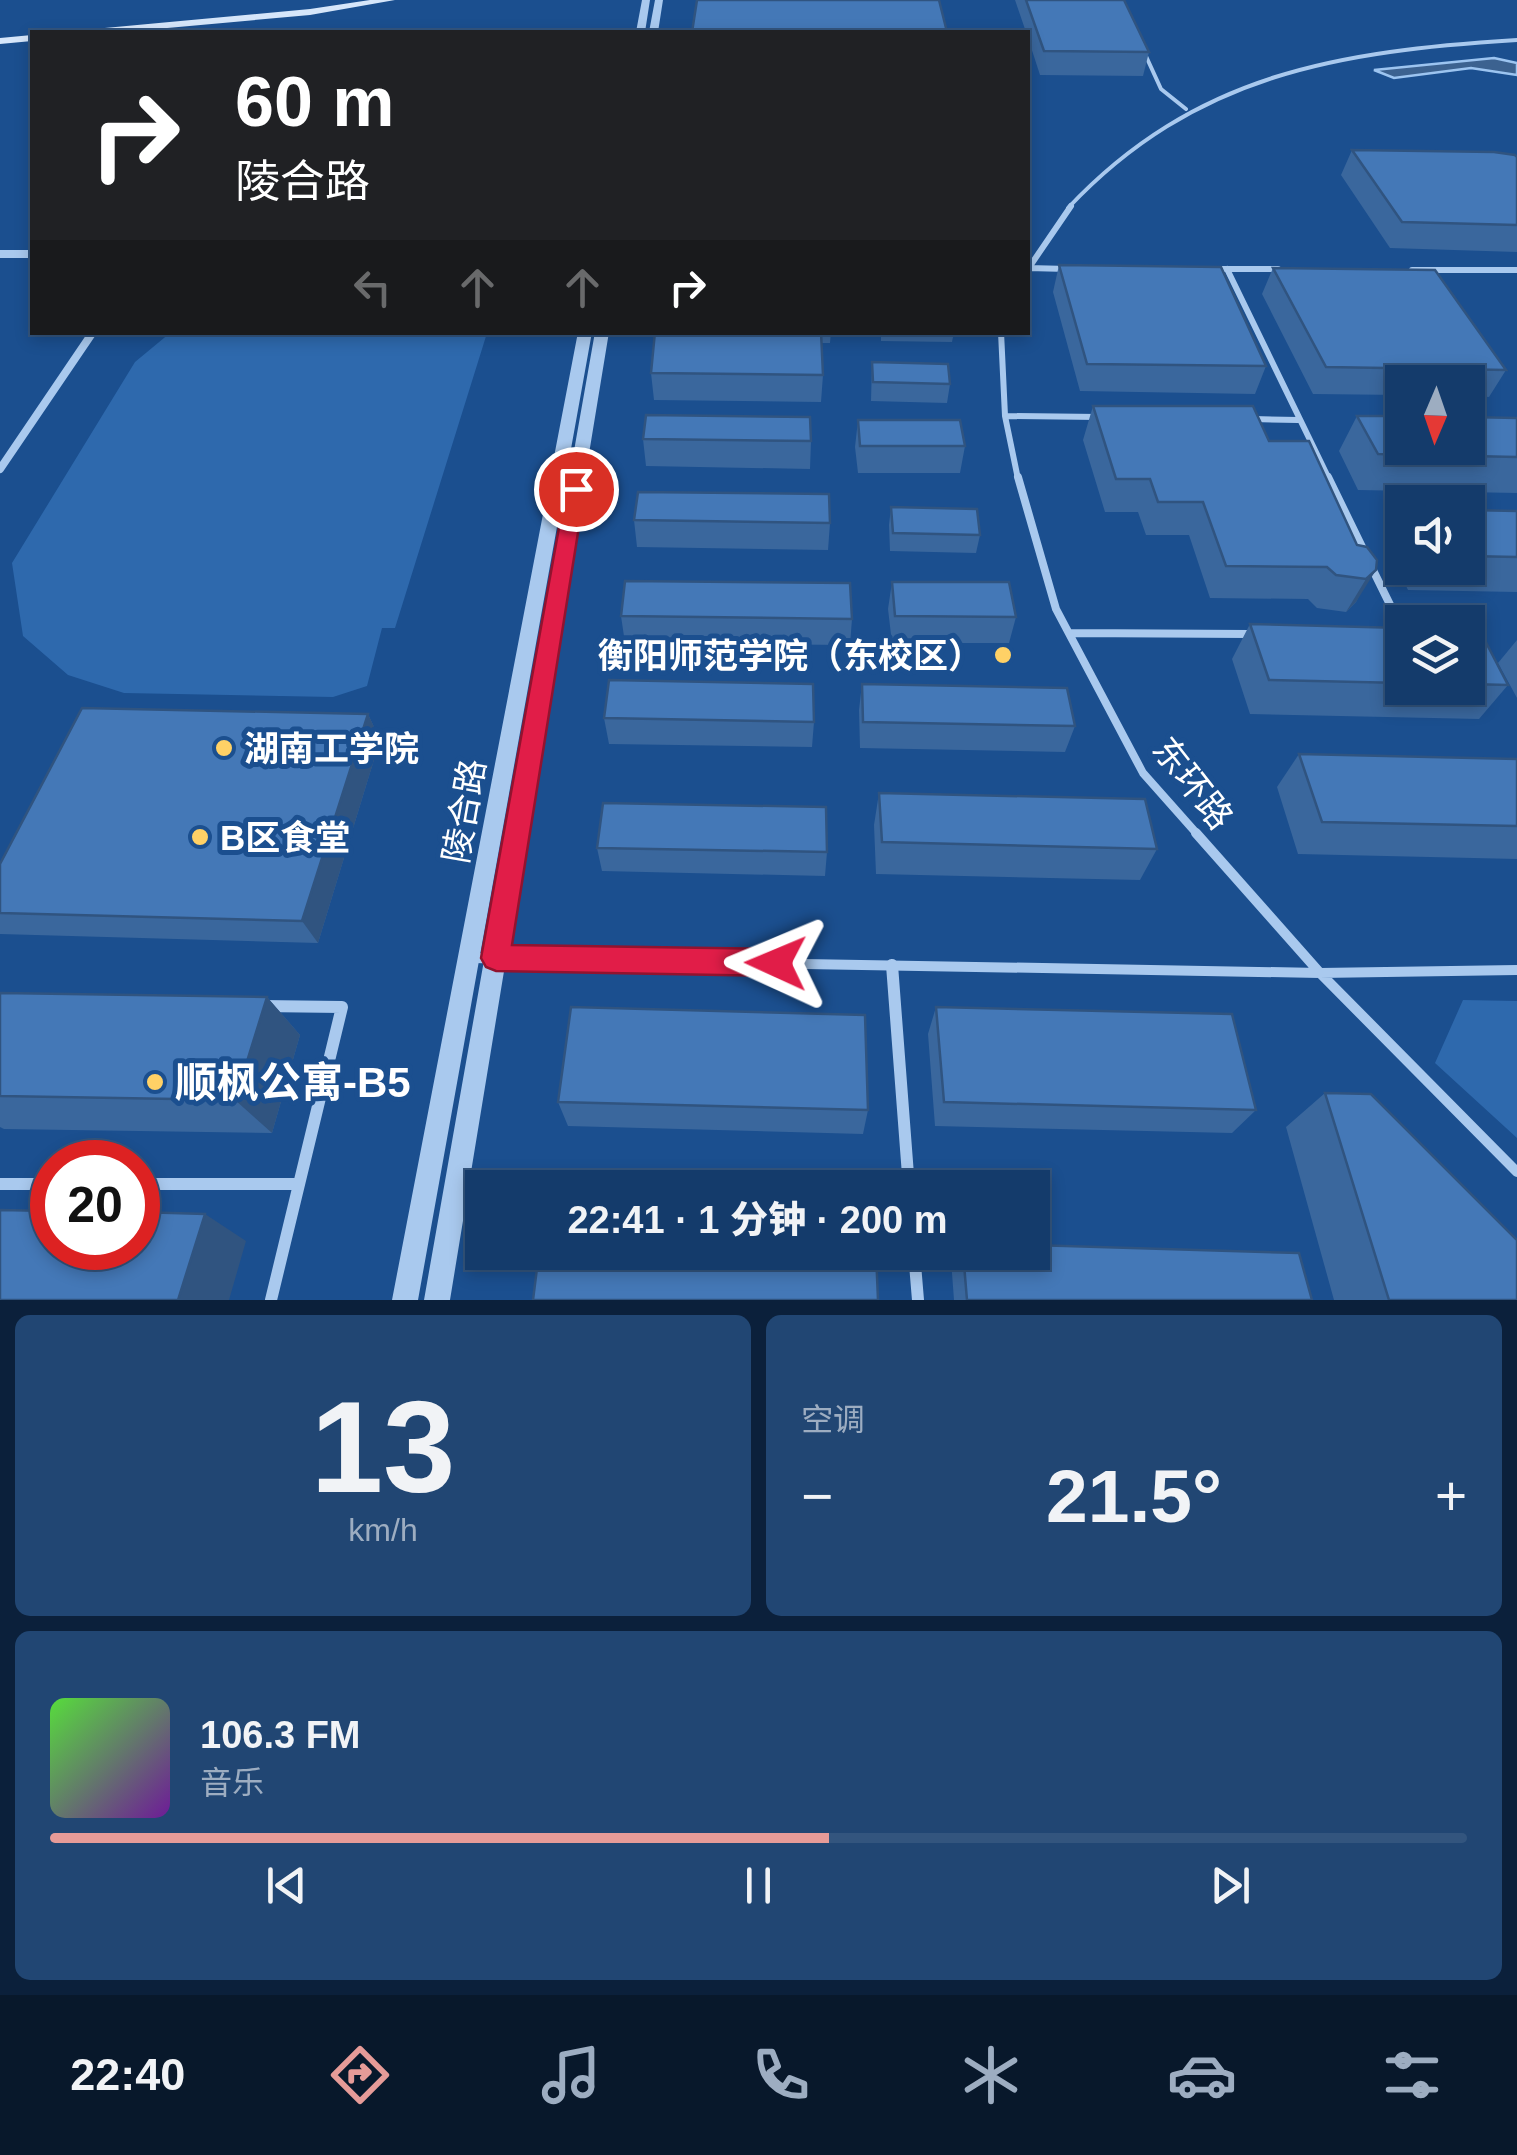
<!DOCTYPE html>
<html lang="zh">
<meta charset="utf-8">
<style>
:root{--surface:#143b6b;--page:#214673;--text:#f1f3f6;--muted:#9dadc1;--line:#33557e;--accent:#e69b98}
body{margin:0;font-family:Helvetica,"Noto Sans SC",sans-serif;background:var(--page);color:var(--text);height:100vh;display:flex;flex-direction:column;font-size:38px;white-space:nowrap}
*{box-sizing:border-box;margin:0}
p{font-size:32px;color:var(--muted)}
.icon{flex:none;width:55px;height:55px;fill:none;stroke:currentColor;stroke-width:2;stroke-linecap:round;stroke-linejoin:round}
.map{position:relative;height:1300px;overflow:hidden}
.drawer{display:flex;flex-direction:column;gap:15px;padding:15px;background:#0b203b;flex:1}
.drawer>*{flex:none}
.top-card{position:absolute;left:30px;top:30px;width:1000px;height:305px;border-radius:0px;box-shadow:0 5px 15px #0003,0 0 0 2px var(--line);background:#202124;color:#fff;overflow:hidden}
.needle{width:65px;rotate:182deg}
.fabs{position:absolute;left:1385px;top:365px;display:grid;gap:20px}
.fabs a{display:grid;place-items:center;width:100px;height:100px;border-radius:0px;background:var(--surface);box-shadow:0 5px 15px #0003,0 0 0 2px var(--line);font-size:50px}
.speed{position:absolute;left:30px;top:1140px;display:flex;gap:20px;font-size:50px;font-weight:700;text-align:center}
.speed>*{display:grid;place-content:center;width:130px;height:130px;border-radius:50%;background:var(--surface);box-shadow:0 5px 15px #0003,0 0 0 2px var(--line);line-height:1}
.speed .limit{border:15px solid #d22;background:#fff;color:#111}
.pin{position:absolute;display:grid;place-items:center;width:85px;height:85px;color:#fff;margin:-42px;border:5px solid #fff;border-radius:50%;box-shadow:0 2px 10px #0007}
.me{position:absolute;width:110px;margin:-55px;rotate:271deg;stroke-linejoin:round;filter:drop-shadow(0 0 8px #0008)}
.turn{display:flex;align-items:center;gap:35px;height:210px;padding:0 40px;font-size:45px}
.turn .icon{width:130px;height:130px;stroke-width:2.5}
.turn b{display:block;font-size:70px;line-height:85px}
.lanes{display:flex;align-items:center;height:95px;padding:0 40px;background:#0003;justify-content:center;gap:50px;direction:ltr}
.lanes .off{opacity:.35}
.big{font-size:75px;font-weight:800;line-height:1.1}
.drawer .tile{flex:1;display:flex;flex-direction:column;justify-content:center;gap:15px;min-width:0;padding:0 35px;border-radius:15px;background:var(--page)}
.drawer .dial{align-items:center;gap:0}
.dial b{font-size:130px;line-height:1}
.song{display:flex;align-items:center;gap:30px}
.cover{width:120px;height:120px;border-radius:15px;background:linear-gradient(135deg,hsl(110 70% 55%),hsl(280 70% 35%))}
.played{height:10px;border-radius:5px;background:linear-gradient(90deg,var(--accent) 55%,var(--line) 55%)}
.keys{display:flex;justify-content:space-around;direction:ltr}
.heat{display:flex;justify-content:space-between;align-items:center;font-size:55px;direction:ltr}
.drawer .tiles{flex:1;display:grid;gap:15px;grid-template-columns:1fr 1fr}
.tile:last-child{grid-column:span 2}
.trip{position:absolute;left:465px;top:1170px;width:585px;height:100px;border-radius:0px;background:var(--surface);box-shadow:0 5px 15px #0003,0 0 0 2px var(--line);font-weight:800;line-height:100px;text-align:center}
.tabs{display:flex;height:160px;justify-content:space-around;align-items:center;background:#08182b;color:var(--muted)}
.tabs .icon{width:70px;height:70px}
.tabs .on{color:var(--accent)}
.tabs b{font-size:45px;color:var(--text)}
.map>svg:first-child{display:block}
</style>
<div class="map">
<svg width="1517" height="1300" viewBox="0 0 1517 1300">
<rect width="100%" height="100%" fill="#1b4f8f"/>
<path fill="#2e69ad" d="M170,333h317l-92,295h-13l-15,58 -34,11 -209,-4 -56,-18 -45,-39 -11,-73 123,-201z
M1463,1000l54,1v137l-82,-75z"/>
<path fill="#3c6290" stroke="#9cc4f0" stroke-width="2.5" d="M1494,58l23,5v12l-46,-7 -77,10 -20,-8z"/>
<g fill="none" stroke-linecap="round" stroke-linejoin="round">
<path stroke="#a9c9ee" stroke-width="4" d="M1145,54l16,35 25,20
M1068,208c127,-135 272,-157 449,-168"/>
<path stroke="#a9c9ee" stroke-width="6" d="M1028,268l40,1
M1028,269l43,-63
M1212,269h66
M1227,269l102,210
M1412,270h105
M1001,332l4,84 13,63
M1005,416l94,1
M1253,419l45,1"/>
<path stroke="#a9c9ee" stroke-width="8" d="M1018,477l38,132 87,164 55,62
M1328,477l37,76
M1371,566l31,63
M1070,633l180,1"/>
<path stroke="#a9c9ee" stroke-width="10" d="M1196,833l124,140 197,199
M472,958l848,15 197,-3"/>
<path stroke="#a9c9ee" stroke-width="8" d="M0,254h32
M0,469l93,-137"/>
<path stroke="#a9c9ee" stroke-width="12" d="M892,965l17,223
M261,1006l81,1 -71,293
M0,1184h52
M138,1184h161
M914,1252l4,48"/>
<path fill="#a9c9ee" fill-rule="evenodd" d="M642,0h8l-5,32h-9z
M655,0h8l-5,32h-9z
M578,332h14l-174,968h-26z
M595,332h14l-159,968h-26z"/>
<path fill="#d6e6fa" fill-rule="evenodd" d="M370,0h25l-85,15 -187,17h-34l5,-3 216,-20z
M32,35v6l-32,3v-6z"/>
</g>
<path fill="#3a679d" d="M1015,0h109l25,52 -6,24 -103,-1 -12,-37v-6h-2z
M1352,150l165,7v95l-127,-4 -49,-73z
M1059,265l207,101 -11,28 -175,-3 -27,-99z
M1273,268l233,102 -17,27 -21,-1v-14h-66v13l-89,-1 -51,-100z
M655,332h176l-1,11h-8l1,32 -2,27 -167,-2 -3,-27z
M881,332h73l-2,10 -71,-1z
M872,362l78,22 -3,19 -76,-2z
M1093,406l176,35 88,104 20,15 -21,42 -10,10 -29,-4 -9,-9 -98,-1 -21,-63h-43l-8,-23h-33l-22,-72z
M1357,416l160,2v75l-159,-3 -19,-39z
M858,420l107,26 -5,27h-102l-3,-26z
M643,439l168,2 -1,28 -164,-3z
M891,507l89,28 -4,18 -86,-2 -1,-26z
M1468,510l49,1v81l-109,-2 -22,-45 16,-28v51h66z
M634,520l196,3 -2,27 -191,-3z
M892,582l124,35 -7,26h-117l-4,-34z
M621,616l231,3 -2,26 -225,-2z
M1250,624l152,4v60h66v-59l40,56 -29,34 -229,-5 -18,-55z
M1517,640v58l-19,-35z
M862,684l213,42 -10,26 -205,-4 -1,-38z
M368,714l12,26 -62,203 -318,-9v-70z
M604,718l210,4 -2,25 -203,-3z
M1299,754l218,5v100l-219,-5 -21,-67z
M879,793l278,56 -17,31 -264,-6 -2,-49z
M597,848l230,4 -2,24 -223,-5z
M0,993l267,4 33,38 -28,98 -268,-4 -4,-2z
M936,1007l320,103 -24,23 -297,-7 -7,-92z
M1325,1093l192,207h-183l-48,-173z
M558,1102l310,8 -5,24 -295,-8z
M956,1252h76l280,48h-358l-3,-40z"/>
<path fill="#305480" d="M1376,570l-20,32 -10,10 20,-33z
M368,714l12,26 -62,203 -16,-22z
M267,997l33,38 -28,98 -37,-33z
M205,1214l41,27 -17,59h-51z"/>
<path fill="#4478b7" stroke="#305480" stroke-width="2.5" d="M697,0h242l8,32h-255z
M1026,0h98l25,52 -105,-1z
M1352,150l142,2 21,3 2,2v68l-115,-3z
M1059,265l162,2 45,99 -179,-2z
M1273,268l162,2 71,100 -180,-3z
M655,332h166l2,43 -172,-2z
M872,362l76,2 2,20 -77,-2z
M1093,406h160l16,35h40l48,104 10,2 10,13 -1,10 -10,9 -30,-4 -9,-8 -101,-1 -23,-64h-45l-8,-23h-34z
M646,415l164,2 1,24 -168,-2z
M1357,416h45v32h66v-31l49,1v39l-139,-3z
M858,420h102l5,26h-105z
M638,492l191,2 1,29 -196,-3z
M891,507l86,2 3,26 -87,-2z
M1468,510l49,1v46l-49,-1z
M625,581l225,2 2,36 -231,-3z
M892,582h117l7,35 -121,-1z
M1250,624l152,4v55l-133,-3z
M1468,629h11l29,56 -40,-1z
M609,680l204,4 1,38 -210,-4z
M862,684l205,4 8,38 -212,-4z
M82,708l286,6 -66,207 -302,-8v-49z
M1299,754l218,5v67l-195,-4z
M879,793l266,6 12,50 -275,-7z
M603,803l223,4 1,45 -230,-4z
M0,993l267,4 -32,103 -235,-4z
M571,1007l294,8 3,95 -310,-8z
M936,1007l296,7 24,96 -312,-8z
M1325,1093l46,1 146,146v60h-128z
M0,1210l52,1v37h86v-36l67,2 -27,86h-178z
M1032,1245l267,8 13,47h-345l-4,-48h69z
M539,1252h337l2,48h-345z"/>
<path fill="#e11d48" stroke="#92132f" stroke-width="2.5" d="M576,482l9,7 -73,456 264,4 10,4 5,10 -5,9 -10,4 -280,-5 -10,-4 -5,-9 85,-469z"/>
<g fill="#ffd166" stroke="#1b4f8f" stroke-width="4">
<circle cx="1003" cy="655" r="10"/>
<circle cx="224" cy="748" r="10"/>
<circle cx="200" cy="837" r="10"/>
<circle cx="155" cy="1082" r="10"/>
</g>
<g text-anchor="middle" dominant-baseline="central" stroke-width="10" stroke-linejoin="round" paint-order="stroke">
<g font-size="35" font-weight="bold" fill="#fff" stroke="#1b4f8f" text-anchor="start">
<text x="983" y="655" text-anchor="end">衡阳师范学院（东校区）</text>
<text x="244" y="748">湖南工学院</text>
<text x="220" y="837">B区食堂</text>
</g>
<g font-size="35" fill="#fff" stroke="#1b4f8f">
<text transform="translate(1193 783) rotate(52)">东环路</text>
<text transform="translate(464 811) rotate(-80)">陵合路</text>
</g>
<g font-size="42" font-weight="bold" fill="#fff" stroke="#1b4f8f" text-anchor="start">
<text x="175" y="1082">顺枫公寓-B5</text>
</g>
</g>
</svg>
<div class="fabs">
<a><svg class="needle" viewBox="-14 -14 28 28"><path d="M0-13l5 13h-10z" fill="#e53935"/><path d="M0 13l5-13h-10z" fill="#9dadc1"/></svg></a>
<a><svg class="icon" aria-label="sound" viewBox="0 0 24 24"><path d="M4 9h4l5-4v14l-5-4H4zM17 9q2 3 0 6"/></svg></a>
<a><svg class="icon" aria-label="layers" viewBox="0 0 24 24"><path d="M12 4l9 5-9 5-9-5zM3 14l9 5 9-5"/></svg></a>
</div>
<div class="speed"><div class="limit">20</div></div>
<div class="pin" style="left:576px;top:489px;background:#d93025"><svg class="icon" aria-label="arrive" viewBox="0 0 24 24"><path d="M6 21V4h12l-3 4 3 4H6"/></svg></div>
<svg class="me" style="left:776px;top:963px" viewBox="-20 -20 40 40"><path d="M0-17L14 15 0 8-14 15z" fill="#e11d48" stroke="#fff" stroke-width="4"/></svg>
<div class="trip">22:41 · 1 分钟 · 200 m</div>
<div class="top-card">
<div class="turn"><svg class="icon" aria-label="right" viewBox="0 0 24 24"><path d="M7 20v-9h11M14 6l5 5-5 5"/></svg><div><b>60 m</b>陵合路</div></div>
<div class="lanes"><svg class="icon off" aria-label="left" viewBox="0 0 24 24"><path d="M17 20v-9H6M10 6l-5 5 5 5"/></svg><svg class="icon off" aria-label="ahead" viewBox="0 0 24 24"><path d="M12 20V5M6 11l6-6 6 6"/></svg><svg class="icon off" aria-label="ahead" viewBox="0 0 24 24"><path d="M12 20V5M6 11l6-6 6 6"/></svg><svg class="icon" aria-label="right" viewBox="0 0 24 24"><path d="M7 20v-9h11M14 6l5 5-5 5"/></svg></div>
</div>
</div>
<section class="drawer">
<div class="tiles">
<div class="tile dial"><b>13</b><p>km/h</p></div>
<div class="tile"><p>空调</p>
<div class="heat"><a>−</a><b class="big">21.5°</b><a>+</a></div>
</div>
<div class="tile">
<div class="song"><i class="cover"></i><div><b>106.3 FM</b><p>音乐</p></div></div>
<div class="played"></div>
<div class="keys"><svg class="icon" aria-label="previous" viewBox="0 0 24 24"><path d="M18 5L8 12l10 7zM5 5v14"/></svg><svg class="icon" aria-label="pause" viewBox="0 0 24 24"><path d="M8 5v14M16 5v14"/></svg><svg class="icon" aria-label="next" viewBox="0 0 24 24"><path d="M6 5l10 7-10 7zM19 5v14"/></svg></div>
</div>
</div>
</section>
<nav class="tabs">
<b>22:40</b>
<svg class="icon on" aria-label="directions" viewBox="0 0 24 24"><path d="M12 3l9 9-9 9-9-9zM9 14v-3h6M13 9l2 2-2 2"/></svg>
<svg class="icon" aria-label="music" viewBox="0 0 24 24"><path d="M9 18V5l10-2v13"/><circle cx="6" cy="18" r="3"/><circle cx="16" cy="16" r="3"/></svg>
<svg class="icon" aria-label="phone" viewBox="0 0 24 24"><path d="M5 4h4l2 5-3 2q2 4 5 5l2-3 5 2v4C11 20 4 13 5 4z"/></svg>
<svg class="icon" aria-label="climate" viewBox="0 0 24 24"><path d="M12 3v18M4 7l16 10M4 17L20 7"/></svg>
<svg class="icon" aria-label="car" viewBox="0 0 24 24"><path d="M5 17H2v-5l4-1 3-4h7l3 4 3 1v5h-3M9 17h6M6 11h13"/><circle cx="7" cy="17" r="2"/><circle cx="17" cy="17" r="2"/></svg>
<svg class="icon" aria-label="filters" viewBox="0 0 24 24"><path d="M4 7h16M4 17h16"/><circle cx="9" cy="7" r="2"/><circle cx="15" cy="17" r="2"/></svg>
</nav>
